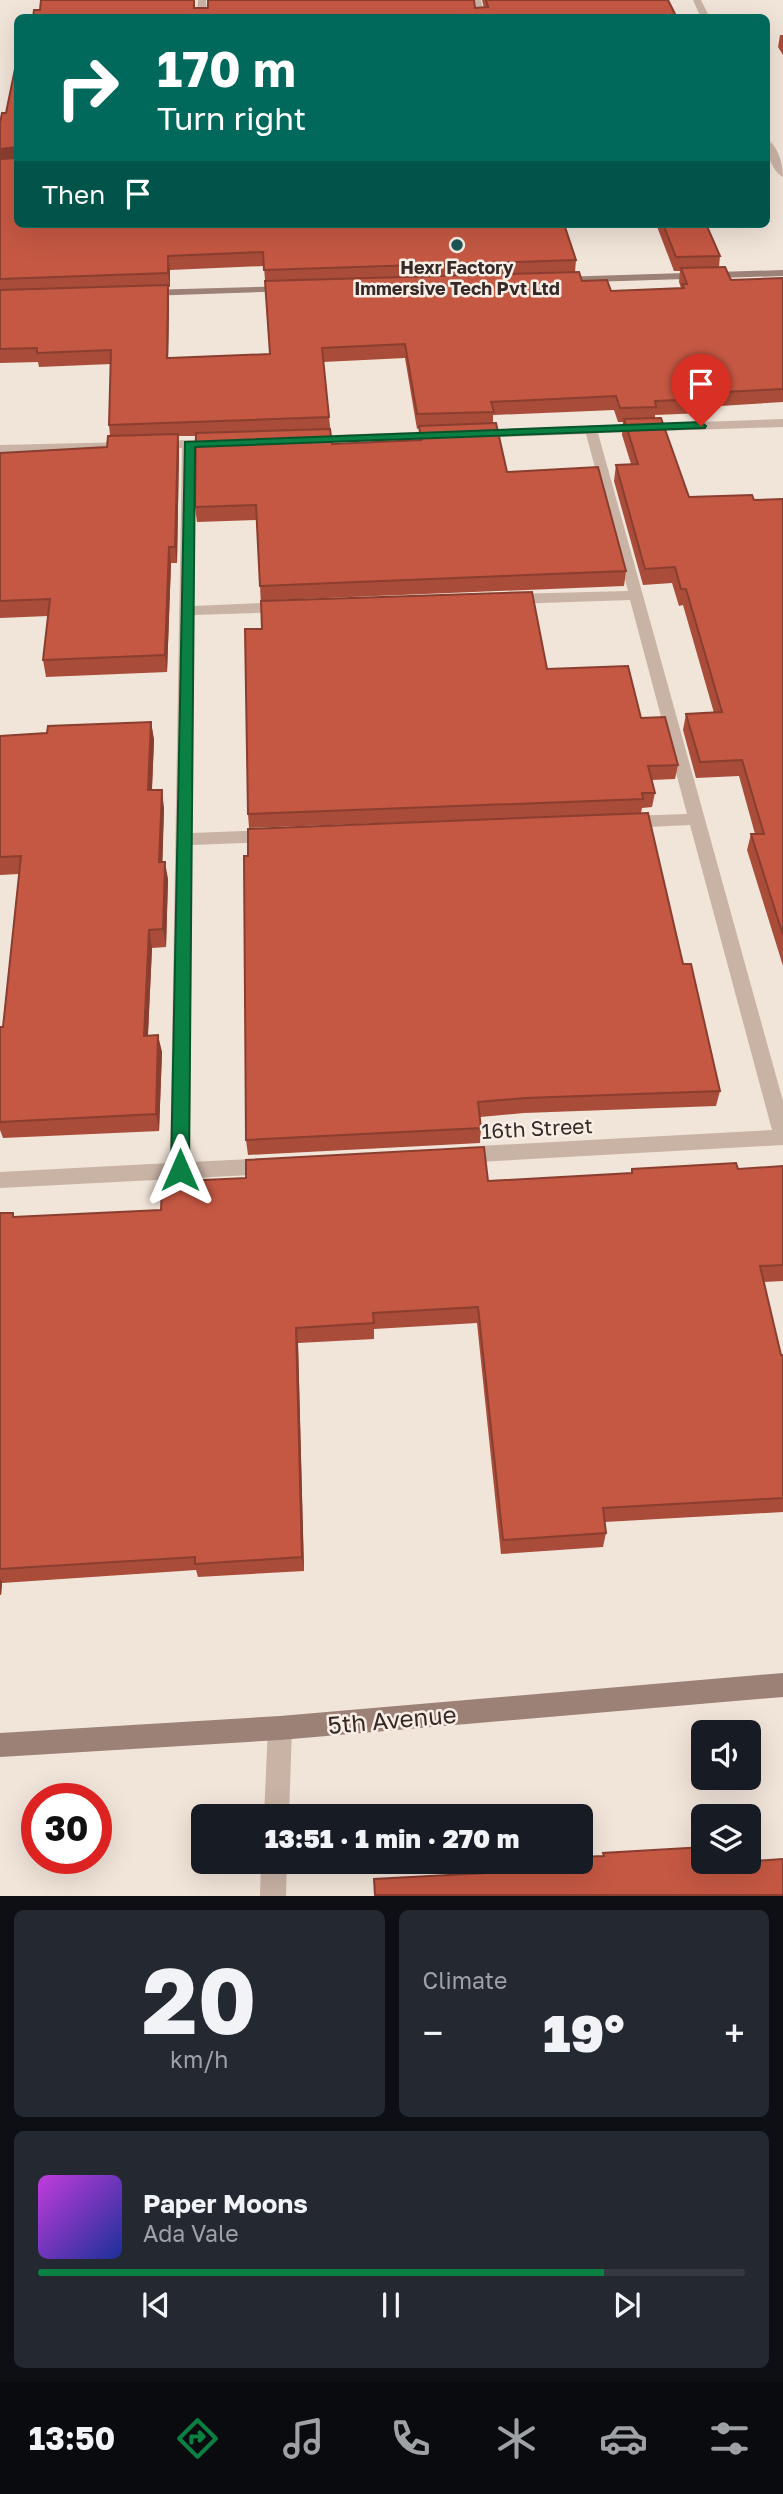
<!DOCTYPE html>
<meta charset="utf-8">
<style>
:root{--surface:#171b24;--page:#242831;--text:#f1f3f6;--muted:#9ea1a6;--line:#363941;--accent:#0b8043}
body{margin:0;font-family:"Golos Text",sans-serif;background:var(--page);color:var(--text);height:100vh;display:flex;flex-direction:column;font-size:26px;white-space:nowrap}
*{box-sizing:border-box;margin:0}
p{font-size:23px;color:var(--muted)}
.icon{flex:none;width:38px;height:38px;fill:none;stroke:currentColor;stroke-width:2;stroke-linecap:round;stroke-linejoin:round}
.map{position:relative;height:1896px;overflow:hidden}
.drawer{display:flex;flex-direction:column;gap:14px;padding:14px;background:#0d0f14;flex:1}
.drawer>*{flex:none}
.hud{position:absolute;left:14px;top:14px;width:756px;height:214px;border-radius:10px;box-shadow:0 7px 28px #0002;background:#00695c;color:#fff;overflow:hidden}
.fabs{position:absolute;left:691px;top:1720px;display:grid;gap:14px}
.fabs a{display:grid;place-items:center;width:70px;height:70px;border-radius:10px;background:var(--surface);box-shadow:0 7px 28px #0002;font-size:35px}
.speed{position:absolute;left:21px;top:1783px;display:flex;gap:14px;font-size:35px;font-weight:700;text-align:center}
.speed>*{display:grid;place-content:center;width:91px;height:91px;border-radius:50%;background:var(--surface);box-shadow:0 7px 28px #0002;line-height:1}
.speed .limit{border:10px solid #d22;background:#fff;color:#111}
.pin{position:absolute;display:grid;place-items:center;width:60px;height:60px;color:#fff;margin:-72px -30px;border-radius:50% 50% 50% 0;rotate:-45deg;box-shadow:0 0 7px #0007}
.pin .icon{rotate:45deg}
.me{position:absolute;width:77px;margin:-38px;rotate:0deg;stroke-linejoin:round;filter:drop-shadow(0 0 5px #0008)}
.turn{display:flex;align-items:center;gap:24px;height:147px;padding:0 28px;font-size:32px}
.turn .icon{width:91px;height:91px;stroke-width:2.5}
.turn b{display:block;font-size:49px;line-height:60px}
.then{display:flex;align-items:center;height:66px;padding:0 28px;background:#0003;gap:14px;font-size:26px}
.big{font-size:52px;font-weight:800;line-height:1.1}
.drawer .tile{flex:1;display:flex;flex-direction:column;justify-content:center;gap:10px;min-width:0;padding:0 24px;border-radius:10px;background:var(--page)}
.drawer .dial{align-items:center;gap:0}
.dial b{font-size:91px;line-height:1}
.song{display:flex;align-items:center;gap:21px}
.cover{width:84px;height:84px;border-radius:10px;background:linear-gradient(135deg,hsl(290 70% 55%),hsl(230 70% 35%))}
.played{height:7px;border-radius:4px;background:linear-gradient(90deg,var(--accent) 80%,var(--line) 80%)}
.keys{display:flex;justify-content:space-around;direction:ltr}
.heat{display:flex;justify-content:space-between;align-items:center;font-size:38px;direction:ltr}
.drawer .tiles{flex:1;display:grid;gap:14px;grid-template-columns:1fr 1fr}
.tile:last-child{grid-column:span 2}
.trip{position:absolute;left:191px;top:1804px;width:402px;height:70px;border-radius:10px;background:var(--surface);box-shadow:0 7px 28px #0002;font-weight:800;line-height:70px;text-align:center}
.dock{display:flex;height:112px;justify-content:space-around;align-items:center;background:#090b0e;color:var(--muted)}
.dock .icon{width:49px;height:49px}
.dock .current{color:var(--accent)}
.dock b{font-size:32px;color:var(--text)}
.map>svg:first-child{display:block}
</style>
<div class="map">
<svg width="783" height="1896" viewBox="0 0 783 1896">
<rect width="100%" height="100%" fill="#f1e4d9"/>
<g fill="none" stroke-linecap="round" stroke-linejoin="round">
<path fill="#c9b3a5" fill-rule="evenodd" d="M198,0h8l1,18h-10z
M473,0h8l4,18h-9z
M693,0h8l9,18h-9z
M766,138c12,8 17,25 17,39 -12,-7 -17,-25 -17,-39z
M783,419v8l-185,6 185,668v44l-322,18 -7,-2 -3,-6 3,-6 7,-2 311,-17 -82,-305 -62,3 -8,-6 8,-6 59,-2 -57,-214 -118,4 -7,-5 7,-5 116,-3 -42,-157 -111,4 -6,-4 6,-4z
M440,431l6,4 -1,3 -138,6 -6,-4 6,-4z
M220,439l5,1v6l-30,2 -1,158 91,-4 7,5 -7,5 -91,3 -2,218 79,-3 8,6 -8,6 -79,3 -2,317 79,-4 7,2 3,6 -3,6 -7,2 -269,14v-16l170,-9 12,-715 -25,1 -6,-4 6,-4z
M129,442l6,4 -1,3 -134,4v-8z
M280,1716l9,3 3,9 -3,88h-25l4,-88 3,-9z
M261,1862h26l-1,34h-26z"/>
<path fill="#9c8177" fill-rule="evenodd" d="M783,270v6l-224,7 -6,-3 6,-3z
M290,286l6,3 -2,2 -148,5 -6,-3 6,-3z
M783,1673v24l-503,43 -280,17v-24l280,-17z"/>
</g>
<path fill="#a94c3a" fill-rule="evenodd" d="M482,0h186l9,18 -481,-10h288z
M780,35h3v20l-5,-8z
M18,54v170l558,36 -1,12 7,9 29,10 70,-3 -2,-6 1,-11h-6l-18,-47h50l14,32 -1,11 12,13 52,-2v124l-79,5 -1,6 -48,2v3l34,79 65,3 29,-1v467l-36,-116 4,-16h4l-16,-58 -43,2 -13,-48 3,-16 28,-1 -31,-108 -4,1 -7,-23 -29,2 -29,-104 2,-16 15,-1 -9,-29 1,-13h-5l-4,-12 -121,5v9l14,48 119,99 -2,15 -347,14 270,69 94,49 37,47 -3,14 -23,1 3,13 -3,14 -10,1 -1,5 79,278 -4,15 -192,7 -44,4 1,11 -1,15 -232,12 -2,-15 383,-326 -380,14 -1,-14 14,-185 -5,-109 -60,2 -2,-15 1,-71h-18l1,14 -2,113h-6l-4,109 -121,5 -3,-17 5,-44 -48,2v-165l107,-6 3,-11 -1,-11 2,-61 -72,3 -1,-5 -38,1v-240l6,-10zM264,266l6,88 -102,4 1,-60 -1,-11h2v-17zM405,358l12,71 2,-1v12l-87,4 -9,-82z
M151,722l3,18 -2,50 12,18 -2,54 6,17 -2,68 -14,1 -4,88 14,16 -3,79 -156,7 -3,-8v-103h3l16,-153 -19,1v-139l47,-3z
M783,1166v115l-19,1 17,73h2v157l-178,10 1,11 -3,14 -102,7 -24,-231 -103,6v10l-76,4 6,228 -106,6 -2,-7 -194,13 -1,12h-1v-382l15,4 146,-7 327,-29 143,-8 1,-4h106z"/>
<path fill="#8a3e2f" d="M16,147l2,13 -18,2v-13z
M168,256l2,14v17l-2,-14z
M168,285l1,13 -1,74 -1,-14z
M178,434l1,16 -2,113 -2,-16z
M169,547l2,16 -4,109 -2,-17z
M151,722l3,18 -3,68 -3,-18z
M162,790l2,18 -2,72 -3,-18z
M165,862l3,17 -2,68 -3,-18z
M149,930l3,18 -5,105 -3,-17z
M158,1035l4,17 -3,79 -3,-17z
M296,1328l2,15 6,228 -2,-14z
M0,1578l2,5 -1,12 -1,-2z"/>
<path fill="#c55843" stroke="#8a3e2f" stroke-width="2" d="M41,0h153v8h14v-8h266l1,8 13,-1 -2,-7h182l9,18h-644l1,-8h6z
M18,54v99l-2,-6 -16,2v-26l2,-10h4z
M18,157v67h546l12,36 -312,10 -1,-18 -95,4v17l-168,6v-120l16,-1z
M663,224h43l14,32 -44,1z
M725,267l6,13 52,-2v111l-80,4 2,6 -50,2 1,6 -36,1 -4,-12 -125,6 3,10 -77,2 -12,-70 -83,4 7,69 -220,8 2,-75 -74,3v-5l-37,1v-59l168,-5 -1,73h2l101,-4 -5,-73 314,-9 3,9 25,-1 4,11 73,-3 -2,-4h5l-6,-16z
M661,418l28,79 63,-2 2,5 29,-1v436l-32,-101h13l-22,-74 -42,2 -14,-48 36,-2 -36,-123h-5l-6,-22 -30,2 -29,-104 22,-1 -14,-45z
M496,423l11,49 91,-5 28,104 -366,15 -4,-81 -61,2 1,-74 134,-4 2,15 89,-4 -2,-14z
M178,434l-3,113h-6l-4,108 -122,5 7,-61 -50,2v-148l107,-6 1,-11z
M532,592l15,77 81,-3 13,52 24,-1 13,48 -30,1 7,27h-13l1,6 -395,15 -3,-185h17l-1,-28z
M151,722l-3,68h14l-3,72h6l-2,67 -14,1 -5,106 14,-1 -2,79 -156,8v-95h3l18,-171 -21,1v-121l47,-3 1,-7z
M648,813l35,151h8l29,127 -195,7 -47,4 3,26 -235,12 -2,-284h4v-27z
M484,1147l4,34 144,-8v-4l104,-6 2,6 45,-3v99l-23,1 21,89h2v143l-180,10 3,25 -103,7 -25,-233 -105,6 1,10 -78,5 6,229 -107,7v-7l-195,12v-356h13v4l148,-7 1,-28 84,-4v-18z
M704,1847v15h6v2l73,-5v36h-408l-1,-16 112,-6 -1,-11h96v-5l23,-1 -1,-3z"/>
<path fill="#0b8043" stroke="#07532c" stroke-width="2" d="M701,422l5,4 -1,2 -510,19 -6,723 -2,5 -7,2 -6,-2 -3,-5 14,-728z"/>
<circle fill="#1d5655" stroke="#f9eee5" stroke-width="2.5" cx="457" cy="245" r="7"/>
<g text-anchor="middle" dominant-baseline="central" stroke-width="5" stroke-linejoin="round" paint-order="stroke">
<g font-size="18" font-weight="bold" fill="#352a27" stroke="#f9eee5">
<text x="457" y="267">Hexr Factory<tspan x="457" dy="21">Immersive Tech Pvt Ltd</tspan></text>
</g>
<g font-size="21" fill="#352a27" stroke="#f9eee5">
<text transform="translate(537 1128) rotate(-3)">16th Street</text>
</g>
<g font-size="24" fill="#352a27" stroke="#f9eee5">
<text transform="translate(392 1719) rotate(-5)">5th Avenue</text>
</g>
</g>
</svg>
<div class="fabs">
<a><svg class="icon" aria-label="sound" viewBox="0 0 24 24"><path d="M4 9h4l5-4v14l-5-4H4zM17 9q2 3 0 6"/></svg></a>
<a><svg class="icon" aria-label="layers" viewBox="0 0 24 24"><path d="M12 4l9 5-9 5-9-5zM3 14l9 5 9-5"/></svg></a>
</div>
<div class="speed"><div class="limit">30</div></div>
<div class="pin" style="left:701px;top:426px;background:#d93025"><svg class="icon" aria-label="arrive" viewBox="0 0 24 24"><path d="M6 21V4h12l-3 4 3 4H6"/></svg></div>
<svg class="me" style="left:180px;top:1170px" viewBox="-20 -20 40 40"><path d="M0-17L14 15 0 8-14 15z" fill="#0b8043" stroke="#fff" stroke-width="4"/></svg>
<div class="trip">13:51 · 1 min · 270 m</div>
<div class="hud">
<div class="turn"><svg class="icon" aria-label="right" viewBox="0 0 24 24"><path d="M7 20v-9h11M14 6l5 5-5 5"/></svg><div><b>170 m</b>Turn right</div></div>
<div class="then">Then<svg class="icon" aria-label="arrive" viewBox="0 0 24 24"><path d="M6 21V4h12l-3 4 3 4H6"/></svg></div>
</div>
</div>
<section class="drawer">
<div class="tiles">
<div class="tile dial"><b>20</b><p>km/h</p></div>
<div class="tile"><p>Climate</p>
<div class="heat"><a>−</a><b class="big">19°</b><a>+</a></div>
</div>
<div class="tile">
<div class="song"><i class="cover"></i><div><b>Paper Moons</b><p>Ada Vale</p></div></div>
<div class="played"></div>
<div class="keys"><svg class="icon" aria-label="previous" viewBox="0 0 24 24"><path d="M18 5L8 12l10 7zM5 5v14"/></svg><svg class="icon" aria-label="pause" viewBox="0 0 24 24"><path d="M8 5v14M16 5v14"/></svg><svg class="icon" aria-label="next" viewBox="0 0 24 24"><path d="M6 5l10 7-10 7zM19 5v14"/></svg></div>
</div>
</div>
</section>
<nav class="dock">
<b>13:50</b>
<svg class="icon current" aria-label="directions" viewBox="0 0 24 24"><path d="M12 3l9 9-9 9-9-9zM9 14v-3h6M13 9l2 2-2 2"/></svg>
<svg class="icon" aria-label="music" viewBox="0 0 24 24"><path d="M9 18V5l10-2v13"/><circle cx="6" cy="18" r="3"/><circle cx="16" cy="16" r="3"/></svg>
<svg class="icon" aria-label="phone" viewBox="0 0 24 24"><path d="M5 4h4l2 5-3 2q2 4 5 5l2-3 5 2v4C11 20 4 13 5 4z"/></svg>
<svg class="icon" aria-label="climate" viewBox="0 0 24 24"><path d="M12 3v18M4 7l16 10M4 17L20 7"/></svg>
<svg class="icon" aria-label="car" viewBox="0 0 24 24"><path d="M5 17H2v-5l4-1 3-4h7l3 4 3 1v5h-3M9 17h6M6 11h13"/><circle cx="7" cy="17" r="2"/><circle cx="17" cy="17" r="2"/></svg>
<svg class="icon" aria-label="filters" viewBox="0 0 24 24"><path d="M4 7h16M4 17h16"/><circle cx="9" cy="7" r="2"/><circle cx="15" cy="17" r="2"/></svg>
</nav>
